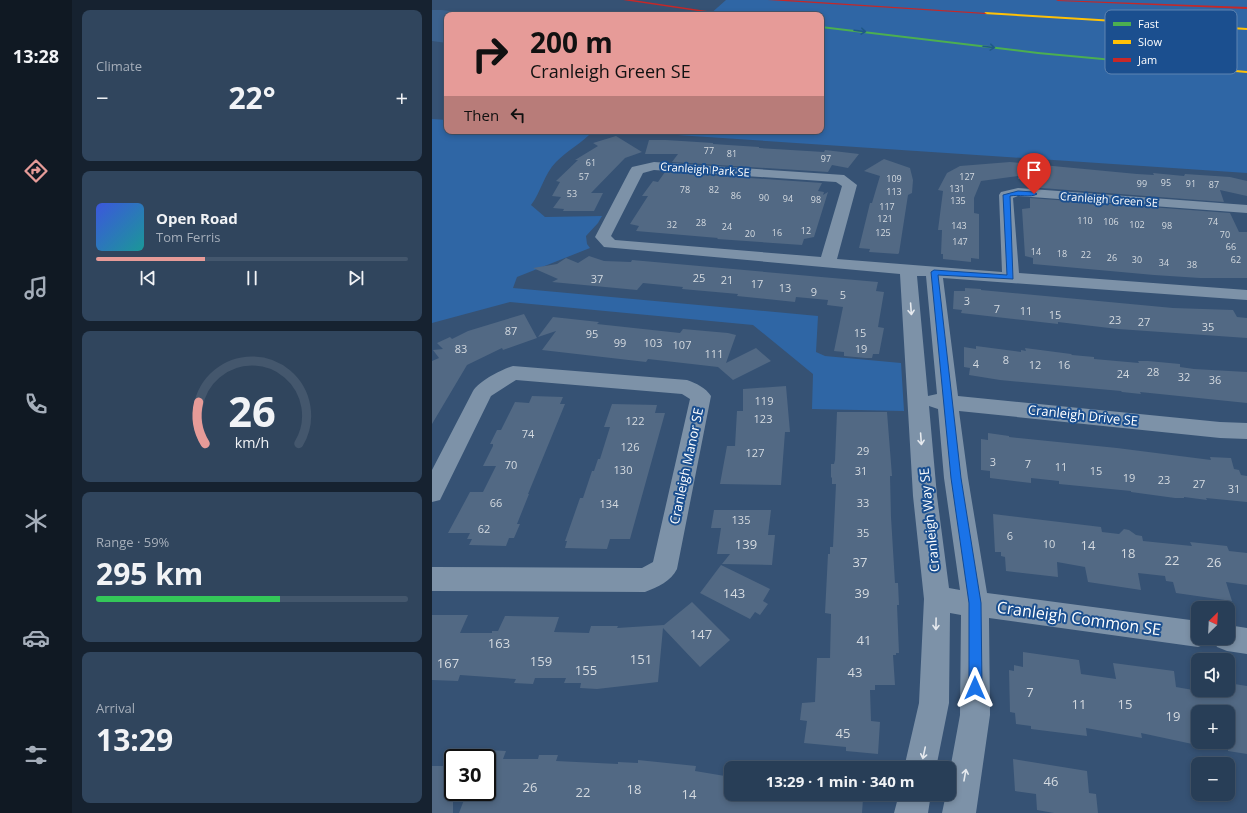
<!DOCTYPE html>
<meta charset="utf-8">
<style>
:root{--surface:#283e57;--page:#30455d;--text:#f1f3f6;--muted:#a5aeba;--line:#44576d;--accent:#e69b98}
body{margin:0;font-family:"Open Sans",sans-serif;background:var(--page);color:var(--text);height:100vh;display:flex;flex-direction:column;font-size:15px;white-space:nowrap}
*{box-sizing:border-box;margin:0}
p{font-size:13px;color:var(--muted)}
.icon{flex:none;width:22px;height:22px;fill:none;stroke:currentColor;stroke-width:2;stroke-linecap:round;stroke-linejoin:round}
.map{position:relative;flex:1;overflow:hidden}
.panel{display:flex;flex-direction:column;gap:10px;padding:10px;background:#162230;width:360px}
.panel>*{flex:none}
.hud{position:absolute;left:12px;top:12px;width:380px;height:122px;border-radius:8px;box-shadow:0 2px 6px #0003,0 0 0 1px var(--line);background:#e69b98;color:#111;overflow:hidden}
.needle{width:26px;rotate:24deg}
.controls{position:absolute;left:759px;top:601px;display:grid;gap:8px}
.controls a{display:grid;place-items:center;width:44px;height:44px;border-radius:8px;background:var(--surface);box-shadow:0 2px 6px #0003,0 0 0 1px var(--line);font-size:20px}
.speed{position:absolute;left:12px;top:749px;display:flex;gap:8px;font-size:20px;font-weight:700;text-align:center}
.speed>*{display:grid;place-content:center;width:52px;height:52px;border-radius:50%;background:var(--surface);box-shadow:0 2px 6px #0003,0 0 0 1px var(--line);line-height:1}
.speed .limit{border:2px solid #111;border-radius:6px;background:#fff;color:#111}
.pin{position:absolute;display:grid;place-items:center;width:34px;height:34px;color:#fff;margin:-41px -17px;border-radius:50% 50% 50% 0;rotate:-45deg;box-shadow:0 0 4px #0007}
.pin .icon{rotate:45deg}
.me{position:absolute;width:44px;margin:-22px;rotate:0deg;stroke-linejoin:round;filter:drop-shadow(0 0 3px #0008)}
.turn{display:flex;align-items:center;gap:14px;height:84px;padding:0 20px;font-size:18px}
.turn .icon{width:52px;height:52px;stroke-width:2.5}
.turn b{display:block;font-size:28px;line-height:34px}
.then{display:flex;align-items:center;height:38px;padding:0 20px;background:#0003;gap:8px;font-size:15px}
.big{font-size:30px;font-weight:700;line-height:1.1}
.panel .widget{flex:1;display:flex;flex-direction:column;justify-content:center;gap:6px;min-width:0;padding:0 14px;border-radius:8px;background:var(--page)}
.panel .dial{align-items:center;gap:0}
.dial svg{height:104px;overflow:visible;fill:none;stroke:var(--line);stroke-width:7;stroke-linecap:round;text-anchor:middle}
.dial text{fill:var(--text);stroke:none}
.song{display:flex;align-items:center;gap:12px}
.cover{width:48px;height:48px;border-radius:6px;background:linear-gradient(135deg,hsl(230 70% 55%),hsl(180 70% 35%))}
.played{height:4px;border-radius:2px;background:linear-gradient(90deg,var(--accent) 35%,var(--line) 35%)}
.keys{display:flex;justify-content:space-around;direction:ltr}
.heat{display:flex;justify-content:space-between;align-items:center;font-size:22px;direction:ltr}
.charge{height:6px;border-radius:3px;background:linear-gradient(90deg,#34c759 59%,var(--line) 0)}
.trip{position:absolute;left:292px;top:761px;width:232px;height:40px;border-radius:8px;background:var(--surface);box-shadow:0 2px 6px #0003,0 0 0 1px var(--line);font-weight:700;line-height:40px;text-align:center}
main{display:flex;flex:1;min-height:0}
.tab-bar{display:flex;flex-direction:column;width:72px;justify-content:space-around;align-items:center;background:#101923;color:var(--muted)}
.tab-bar .icon{width:28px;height:28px}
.tab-bar .selected{color:var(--accent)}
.tab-bar b{font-size:18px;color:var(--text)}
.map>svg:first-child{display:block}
</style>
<main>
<nav class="tab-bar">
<b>13:28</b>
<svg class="icon selected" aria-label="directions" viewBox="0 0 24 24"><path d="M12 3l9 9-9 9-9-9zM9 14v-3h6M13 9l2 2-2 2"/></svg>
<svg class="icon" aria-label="music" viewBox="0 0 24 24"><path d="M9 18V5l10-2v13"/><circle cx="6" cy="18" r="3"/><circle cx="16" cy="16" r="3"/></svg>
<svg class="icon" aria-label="phone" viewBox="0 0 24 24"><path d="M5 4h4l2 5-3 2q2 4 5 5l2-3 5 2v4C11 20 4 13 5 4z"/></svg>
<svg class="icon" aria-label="climate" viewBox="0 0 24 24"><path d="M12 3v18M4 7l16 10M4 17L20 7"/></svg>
<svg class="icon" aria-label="car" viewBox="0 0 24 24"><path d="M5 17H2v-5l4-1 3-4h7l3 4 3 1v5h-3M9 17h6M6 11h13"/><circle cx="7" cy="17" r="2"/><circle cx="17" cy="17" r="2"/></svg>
<svg class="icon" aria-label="filters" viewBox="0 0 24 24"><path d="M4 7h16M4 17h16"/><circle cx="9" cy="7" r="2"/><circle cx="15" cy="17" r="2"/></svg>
</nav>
<section class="panel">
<div class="widget"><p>Climate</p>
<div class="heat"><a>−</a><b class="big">22°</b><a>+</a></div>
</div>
<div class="widget">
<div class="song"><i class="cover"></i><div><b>Open Road</b><p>Tom Ferris</p></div></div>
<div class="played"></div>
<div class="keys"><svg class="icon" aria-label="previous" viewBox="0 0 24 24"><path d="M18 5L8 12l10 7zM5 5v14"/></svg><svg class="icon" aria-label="pause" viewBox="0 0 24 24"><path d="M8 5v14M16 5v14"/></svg><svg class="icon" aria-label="next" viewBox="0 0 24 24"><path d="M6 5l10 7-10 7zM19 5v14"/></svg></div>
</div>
<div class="widget dial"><svg viewBox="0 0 100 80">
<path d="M14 69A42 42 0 1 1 86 69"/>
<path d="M14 69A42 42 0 0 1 9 37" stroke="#e69b98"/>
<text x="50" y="56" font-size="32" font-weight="700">26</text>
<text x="50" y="72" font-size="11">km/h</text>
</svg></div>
<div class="widget"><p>Range · 59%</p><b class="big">295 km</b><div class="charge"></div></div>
<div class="widget"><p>Arrival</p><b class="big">13:29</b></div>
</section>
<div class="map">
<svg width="815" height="813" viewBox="0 0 815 813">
<rect width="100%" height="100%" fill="#365274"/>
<path fill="#2f66a5" d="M294,0h521v173l-631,-42h205v-116h-112z
M0,119l15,1v11h146c-11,12 -25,19 -37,31 -12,12 -15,30 -25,43l14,12 57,-1 -4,7 -12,13 1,8 3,4 -73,29 -4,11 305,28 -2,36 9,4 76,7 3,48 -92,-2 1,-35 -60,-49 -243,-23 -78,21z"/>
<path fill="#3b618d" d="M0,10h9l49,5h-43v28l-15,-2z"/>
<path fill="#526984" d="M184,136l26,16 -17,6 -34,35h12l-9,18h-31l1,-2 -11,-1 8,-11 -9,-1 8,-14 -4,-1 22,-21h-3l23,-14 -5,-3z
M217,140h17l47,3v1l46,3v1l65,4 1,-2 34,4 -11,14 -16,-3 -4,7 -156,-10 6,-8h-33z
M452,159l26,9 3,12 -1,13 -4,2 -9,58 -1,1 -29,-2 1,-3 -11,-1 11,-45h2l8,-27 -16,-5z
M578,162l127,12 17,1 -1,-2 31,3 1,-2 45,3 17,4v15l-27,-6 4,12 -195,-15 -1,-7 -10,-1v-3l-37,5 -7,17v15l5,1v45l-8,-1v4l-28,-3v-5h-2l1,-24h-4l5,-39 -5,-1 9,-17 13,-7z
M233,172l157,11 -4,8 6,1 -1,3 5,-3 -14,45 -10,2 -2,6 -85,-6 1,-1 -82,-7 3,-5 -9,-2 18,-28h-6l11,-15 5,1z
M598,198l200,15 9,19h8v46h-47l-46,-3 -121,-11v-6l-8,-2 -3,-47 8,-1z
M157,256l15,5 27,1 1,-2 246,22 -2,9 8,1 -6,35 6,1 -5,26h-6l-1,4h-6l-22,-2v-4l-10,-1 9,-44 -16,-2 1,-5 -32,-3 -1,5 -58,-6 1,-2 -56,-5 1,-2 -40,-4 -6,7 -85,-8 6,-3 -25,-11 24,-4 9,-6 12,5z
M533,288l16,1v1l192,18 60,2 4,7 10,1v20l-129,-9 -60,-7v2l-97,-11 1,-3 -9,-1 1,-18h11z
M92,314l13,24 -34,12 -1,-2 -35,17 -35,59v-63l7,-3 -6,-8 10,-1 -6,-6 13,-6 2,2 16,-8z
M121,317l46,5 -2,2 83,9 3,-4 45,4 8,2 -10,28 30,-15 15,13 -38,19 -15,-13 -70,-8 -2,3 -104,-12 14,-19 -18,6z
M544,346l45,6v-2l5,1 -1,-3 46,6 1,1 22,2v2l45,4 -1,-2h10l32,3v3l14,2 53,3v31l-107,-11 1,2 -19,-2 -1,-1 -121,-11 -31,-5 1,-7 -6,-1v-20l12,2z
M354,386l4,46h-5l-4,53 -61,-1 7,-38h8l2,-35h6v-22z
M100,396l31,1 -3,7h5l-37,90h1l-12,30h3l-6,14h-5l-3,8 -37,-1 3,-6h-5l3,-6h-22l22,-41h13l13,-26h-13l10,-20v-2h-3l7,-14h4l14,-28 14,1z
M180,404l45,1 -2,8h10l-35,126h-20l-3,10 -42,-1 2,-7h-2l15,-43h3l9,-27h2l4,-12h2l10,-32h-6z
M405,412h50l5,64h-2l1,41 4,66h3l1,22h-2l2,48h-3v2h-3l2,30h-20v5h-5l1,31 9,1 -2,32 -32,-3v-4l-42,-4 3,-22 -7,-1 2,-17 13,-1 2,-44h13l1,-44 -6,-1 3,-59h2v-7h3l3,-63h-4v-7l-1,1v-14h3l1,-4z
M556,433l21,3v1l108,11 94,12 -1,-3 21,1 3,11 5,1 2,5 6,1v26l-41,-4 1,2 -23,-3v1h-9l-44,-6v-1l-72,-7v-3l-28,-3v5l-41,-5v-7l-9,-1v-31l7,1z
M282,510h57l-3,25h7l-3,30 -50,-1 8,-10h-13l4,-26h-10z
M561,514l108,13 1,5 17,2 5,-5 5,1 7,5 6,1 1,5 49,5 -2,-4 37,4 2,5 18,2v32l-21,-3 6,19 -56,-8 -3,-11 -7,-1 -1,-5 -27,-3 3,17 -53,-8 -3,-15 -28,-5 1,15 -52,-6 -1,-14 -4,-1v-4h-6z
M289,565l49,24 -7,12 5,3 -8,11 -5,-3 -5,7 -50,-26z
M260,602l38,38 -30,27 -37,-39 -5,54 -61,7 -17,-1 1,-5h-17l2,-5h-31l-2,6 -19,-1 2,-4 -56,-4 -2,6 -26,-1v-65h36l-8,18h32v-2h6l7,-15 54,1 -5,15 35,1 2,-7h27l-1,2 47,-3z
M591,652l56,8 2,14 35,5 -3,-16 61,8 2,16 17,3h35v-7l19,3v68l-19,-3v-39h-37l6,33 -56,-12 1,5 -56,-10 1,8 -56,-7v-3l-15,-2 -1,-11 -5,-1 -1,-42 5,1v-6l9,2z
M55,750l19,1 -3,8h35l1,-4h19l-2,6 62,3v-2l20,1v-3l58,6 -1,5 36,6v17h111l-1,1 22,4 -1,14h-403l8,-21h20z
M581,759l74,12 2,22 7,1 2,19h-44l-17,-3 -1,-16 -21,-3z
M0,766h21v47h-21z"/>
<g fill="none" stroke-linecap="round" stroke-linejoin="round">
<path fill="#7d92a8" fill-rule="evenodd" d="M222,162l190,13 13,10 -20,74 165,13 -3,-77 2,-3 17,-4 229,17v8l-229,-17 -5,2 6,75 228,17v10l-304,-22 15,118 262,26 27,1v16l-27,-1 -261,-27 9,67 19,115 211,28v17h12l-2,5 -10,4 -209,-29 1,97 -14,98h-34l4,-19h3v-19l11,-60 1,-100 -11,-2 -1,90 -13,65h-32l15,-65 5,-104 -11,-103 -13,-222 -296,-27 -9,-10 35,-67 2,-3zM222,170l182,12 6,4 -21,71 -206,-17 -4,-4 32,-63zM485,276h9l11,118 -9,2zM497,406l9,3 6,69 16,112 -11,-2 -12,-92z
M81,366l174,14c9,3 19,8 24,16l-34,173c-6,12 -19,18 -32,23l-213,-1v-24l210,1 11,-6 37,-163 -8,-5 -166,-14 -25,16 -51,104 -8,2v-32l41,-79c6,-10 29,-22 40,-25z
M796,625l19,3v26l-20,-3 -10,-4 -4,-9h15z
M467,794h32l-3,19h-34z"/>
<path fill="#4caf50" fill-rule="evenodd" d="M389,26l217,26 151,14 2,1 -2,1 -151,-14 -217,-26z"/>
<path fill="#ffc107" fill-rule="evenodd" d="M553,12l262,16v2l-263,-16z
M757,66l58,5v2l-60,-5z"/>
<path fill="#c62828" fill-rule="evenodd" d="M191,0h10l101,15h-10z
M336,0h20l199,13 -2,1z
M624,0l191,7v2l-189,-8z"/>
</g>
<defs><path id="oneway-shaft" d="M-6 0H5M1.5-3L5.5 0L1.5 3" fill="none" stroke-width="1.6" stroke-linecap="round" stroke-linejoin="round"/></defs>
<g stroke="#205989">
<use href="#oneway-shaft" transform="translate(428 31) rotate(7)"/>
<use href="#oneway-shaft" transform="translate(557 47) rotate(7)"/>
</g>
<g stroke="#e5e9ee">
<use href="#oneway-shaft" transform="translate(479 309) rotate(86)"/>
<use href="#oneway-shaft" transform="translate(489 439) rotate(86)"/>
<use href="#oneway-shaft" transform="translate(504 624) rotate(91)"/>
<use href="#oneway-shaft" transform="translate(492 753) rotate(102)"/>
<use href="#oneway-shaft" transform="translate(533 775) rotate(-80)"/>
</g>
<path fill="#1a73e8" stroke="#114b97" d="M586,191l16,1 3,2c-6,4 -19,0 -27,2l3,83 -75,-4 23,203 20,125 1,85 -2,4 -5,2 -4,-2 -2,-4v-85l-18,-125 -20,-206 3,-2 73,5 -4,-80z"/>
<g text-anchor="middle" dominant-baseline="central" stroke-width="4" stroke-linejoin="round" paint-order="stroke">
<g font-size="9" fill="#d4dae0">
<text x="277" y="150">77</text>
<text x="300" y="153">81</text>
<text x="394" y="158">97</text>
<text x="159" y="162">61</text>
<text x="152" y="176">57</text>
<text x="535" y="176">127</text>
<text x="462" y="178">109</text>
<text x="734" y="182">95</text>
<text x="710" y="183">99</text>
<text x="759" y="183">91</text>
<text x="782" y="184">87</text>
<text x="525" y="188">131</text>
<text x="253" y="189">78</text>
<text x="282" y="189">82</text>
<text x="462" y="191">113</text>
<text x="140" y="193">53</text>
<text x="304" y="195">86</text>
<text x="332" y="197">90</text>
<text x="356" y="198">94</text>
<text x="384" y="199">98</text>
<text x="526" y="200">135</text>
<text x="455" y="206">117</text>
<text x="453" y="218">121</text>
<text x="653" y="220">110</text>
<text x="679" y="221">106</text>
<text x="781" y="221">74</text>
<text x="269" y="222">28</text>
<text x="240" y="224">32</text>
<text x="705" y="224">102</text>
<text x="527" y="225">143</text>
<text x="735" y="225">98</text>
<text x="295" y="226">24</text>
<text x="374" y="230">12</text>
<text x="345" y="232">16</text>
<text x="451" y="232">125</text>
<text x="318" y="233">20</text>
<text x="793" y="234">70</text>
<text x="528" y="241">147</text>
<text x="799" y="246">66</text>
<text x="604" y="251">14</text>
<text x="630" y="253">18</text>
<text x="654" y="254">22</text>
<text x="680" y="257">26</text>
<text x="705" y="259">30</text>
<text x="804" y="259">62</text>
<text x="732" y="262">34</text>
<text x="760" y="264">38</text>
</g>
<g font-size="11" fill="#fff" stroke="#1b4f8f">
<text transform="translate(273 169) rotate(4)">Cranleigh Park SE</text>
<text transform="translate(677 199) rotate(4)">Cranleigh Green SE</text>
</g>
<g font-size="11" fill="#d4dae0">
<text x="267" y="277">25</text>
<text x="165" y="278">37</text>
<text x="295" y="279">21</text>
<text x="325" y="283">17</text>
<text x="353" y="287">13</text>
<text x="382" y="291">9</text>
<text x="411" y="294">5</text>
<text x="535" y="300">3</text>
<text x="565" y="308">7</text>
<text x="594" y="310">11</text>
<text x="623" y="314">15</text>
<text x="683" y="319">23</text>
<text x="712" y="321">27</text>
<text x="776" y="326">35</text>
<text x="79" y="330">87</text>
<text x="428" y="332">15</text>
<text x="160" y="333">95</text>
<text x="188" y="342">99</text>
<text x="221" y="342">103</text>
<text x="250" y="344">107</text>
<text x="29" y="348">83</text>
<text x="429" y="348">19</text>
<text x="282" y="353">111</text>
<text x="574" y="359">8</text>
<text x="544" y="363">4</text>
<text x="603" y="364">12</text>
<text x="632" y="364">16</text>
<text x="721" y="371">28</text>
<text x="691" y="373">24</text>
<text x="752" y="376">32</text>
<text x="783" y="379">36</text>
<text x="332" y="400">119</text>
<text x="331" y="418">123</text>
<text x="203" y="420">122</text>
<text x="96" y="433">74</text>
<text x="198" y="446">126</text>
<text x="431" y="450">29</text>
<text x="323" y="452">127</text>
<text x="561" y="461">3</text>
<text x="596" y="463">7</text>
<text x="79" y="464">70</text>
<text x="629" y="466">11</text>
<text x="191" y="469">130</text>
<text x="429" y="470">31</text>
<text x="664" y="470">15</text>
<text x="697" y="477">19</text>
<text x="732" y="479">23</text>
<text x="767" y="483">27</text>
<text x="802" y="488">31</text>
<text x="64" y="502">66</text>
<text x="431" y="502">33</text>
<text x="177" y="503">134</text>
<text x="309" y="519">135</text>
<text x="52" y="528">62</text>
<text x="431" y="532">35</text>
<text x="578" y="535">6</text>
<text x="617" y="543">10</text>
</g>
<g font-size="13" fill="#fff" stroke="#1b4f8f">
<text transform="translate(651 415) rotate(6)">Cranleigh Drive SE</text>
<text transform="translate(254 466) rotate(-78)">Cranleigh Manor SE</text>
<text transform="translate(497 520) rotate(-96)">Cranleigh Way SE</text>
</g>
<g font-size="13" fill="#d4dae0">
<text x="314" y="544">139</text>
<text x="656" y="545">14</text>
<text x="696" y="553">18</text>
<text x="740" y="560">22</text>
<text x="428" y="562">37</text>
<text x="782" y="562">26</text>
<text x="302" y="593">143</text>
<text x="430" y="593">39</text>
<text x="269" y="634">147</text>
<text x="432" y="640">41</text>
<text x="67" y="643">163</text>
<text x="209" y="659">151</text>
<text x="109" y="661">159</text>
<text x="16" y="663">167</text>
<text x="154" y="670">155</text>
<text x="423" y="672">43</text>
<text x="598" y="692">7</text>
<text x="647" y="704">11</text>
<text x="693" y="704">15</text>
<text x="741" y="716">19</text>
<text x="411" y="733">45</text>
<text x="619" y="781">46</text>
<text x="98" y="787">26</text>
<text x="202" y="789">18</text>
<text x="151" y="792">22</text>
<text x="257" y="794">14</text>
</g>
<g font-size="16" fill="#fff" stroke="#1b4f8f">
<text transform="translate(647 618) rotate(8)">Cranleigh Common SE</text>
</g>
</g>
<rect x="673" y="10" width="132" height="64" rx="6" fill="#1b4f8f" stroke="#5f84b1" stroke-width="1"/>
<rect x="681" y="22" width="18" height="4" fill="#4caf50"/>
<rect x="681" y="40" width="18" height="4" fill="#ffc107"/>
<rect x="681" y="58" width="18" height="4" fill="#c62828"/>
<g font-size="11" fill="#fff">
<text x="706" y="28">Fast</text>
<text x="706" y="46">Slow</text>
<text x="706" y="64">Jam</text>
</g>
</svg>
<div class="controls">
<a><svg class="needle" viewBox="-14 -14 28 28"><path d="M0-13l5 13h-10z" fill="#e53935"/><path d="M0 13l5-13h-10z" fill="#a5aeba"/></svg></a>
<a><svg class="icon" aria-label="sound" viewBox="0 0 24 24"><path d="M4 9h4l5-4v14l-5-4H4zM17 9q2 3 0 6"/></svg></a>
<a>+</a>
<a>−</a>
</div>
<div class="speed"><div class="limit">30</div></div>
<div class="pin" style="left:602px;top:194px;background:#d93025"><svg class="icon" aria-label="arrive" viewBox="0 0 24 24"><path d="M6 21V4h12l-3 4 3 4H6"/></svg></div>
<svg class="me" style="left:543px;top:688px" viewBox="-20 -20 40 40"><path d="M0-17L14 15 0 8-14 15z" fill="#1a73e8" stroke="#fff" stroke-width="4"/></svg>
<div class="trip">13:29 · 1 min · 340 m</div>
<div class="hud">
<div class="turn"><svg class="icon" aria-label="right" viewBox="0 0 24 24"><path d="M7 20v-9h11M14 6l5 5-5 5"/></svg><div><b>200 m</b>Cranleigh Green SE</div></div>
<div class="then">Then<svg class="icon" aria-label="left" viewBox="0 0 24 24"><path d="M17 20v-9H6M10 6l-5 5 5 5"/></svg></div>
</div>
</div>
</main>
